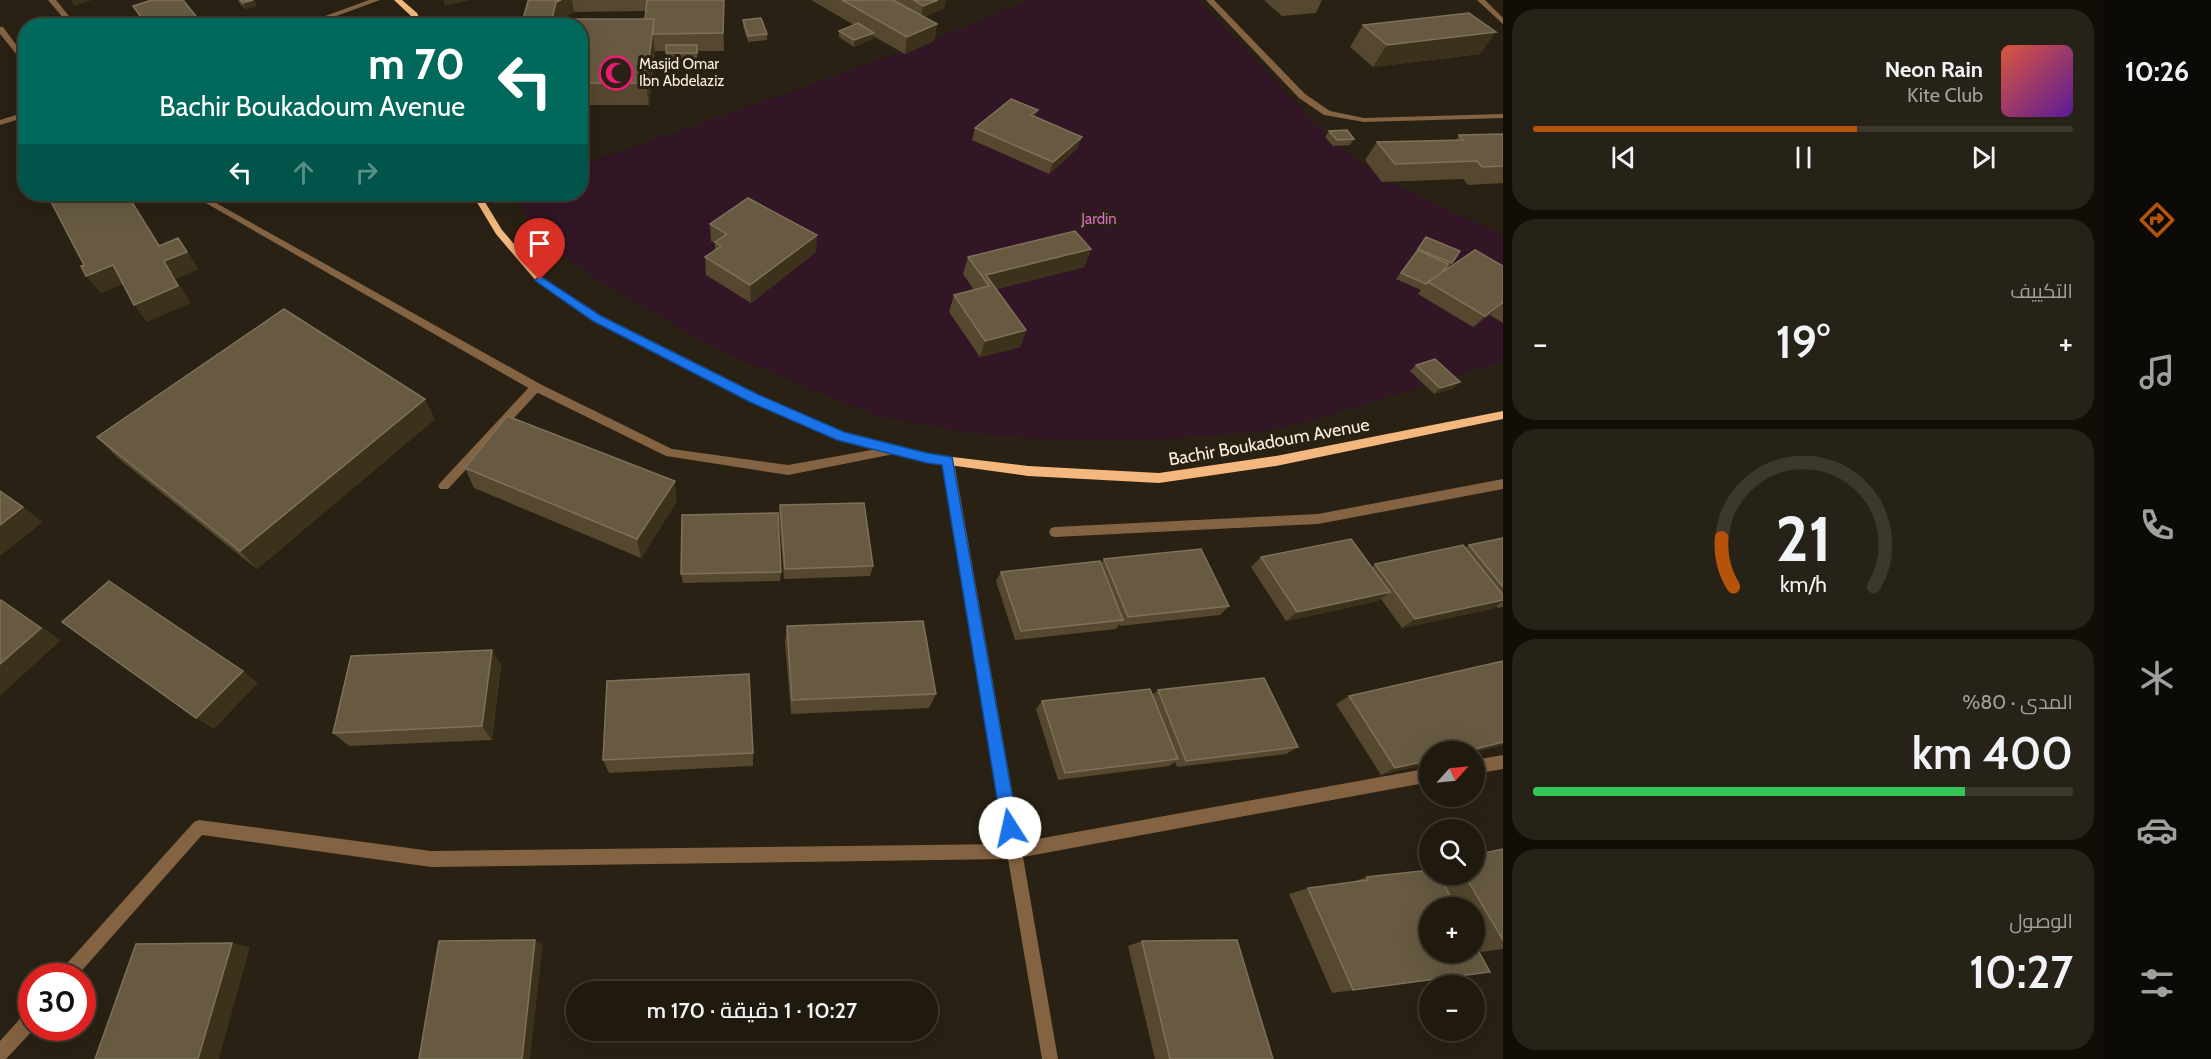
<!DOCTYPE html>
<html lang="ar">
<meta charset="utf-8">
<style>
:root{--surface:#1f190e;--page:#272217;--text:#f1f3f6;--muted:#a1a09e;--line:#3c382e;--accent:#b45309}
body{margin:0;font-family:Cabin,Cairo,sans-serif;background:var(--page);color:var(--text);direction:rtl;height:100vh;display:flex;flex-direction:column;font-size:22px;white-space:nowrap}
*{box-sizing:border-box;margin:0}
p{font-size:20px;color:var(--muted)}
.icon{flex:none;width:33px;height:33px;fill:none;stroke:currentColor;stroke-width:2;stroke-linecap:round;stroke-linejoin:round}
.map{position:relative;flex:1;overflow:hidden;direction:ltr}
.drawer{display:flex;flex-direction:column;gap:9px;padding:9px;background:#110e08;width:600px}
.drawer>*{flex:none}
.banner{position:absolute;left:18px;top:18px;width:570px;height:183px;border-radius:24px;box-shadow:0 6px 24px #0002,0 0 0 2px var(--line);direction:rtl;background:#00695c;color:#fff;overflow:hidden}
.needle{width:39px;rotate:63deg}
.fabs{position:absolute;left:1419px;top:741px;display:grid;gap:12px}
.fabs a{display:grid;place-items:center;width:66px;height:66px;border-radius:50%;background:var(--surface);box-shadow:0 6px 24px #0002,0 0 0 2px var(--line);font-size:30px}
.speed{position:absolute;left:18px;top:963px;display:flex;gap:12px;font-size:30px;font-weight:700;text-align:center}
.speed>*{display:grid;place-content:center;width:78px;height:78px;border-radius:50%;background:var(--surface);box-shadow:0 6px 24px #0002,0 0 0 2px var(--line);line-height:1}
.speed .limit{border:9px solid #d22;background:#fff;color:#111}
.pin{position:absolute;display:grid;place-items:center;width:51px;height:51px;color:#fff;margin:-62px -26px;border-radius:50% 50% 50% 0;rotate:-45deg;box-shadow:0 0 6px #0007}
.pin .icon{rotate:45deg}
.me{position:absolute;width:66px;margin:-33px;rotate:350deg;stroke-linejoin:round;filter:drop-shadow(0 0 4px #0008)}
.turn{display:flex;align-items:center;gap:21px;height:126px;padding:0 24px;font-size:27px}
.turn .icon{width:78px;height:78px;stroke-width:2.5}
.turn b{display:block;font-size:42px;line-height:51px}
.lanes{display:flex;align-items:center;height:57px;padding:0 24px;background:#0003;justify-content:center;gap:30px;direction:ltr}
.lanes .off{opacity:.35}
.big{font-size:45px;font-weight:600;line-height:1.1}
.drawer .widget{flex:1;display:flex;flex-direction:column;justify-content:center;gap:9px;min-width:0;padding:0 21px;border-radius:24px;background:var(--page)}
.drawer .dial{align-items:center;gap:0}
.dial svg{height:156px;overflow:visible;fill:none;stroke:var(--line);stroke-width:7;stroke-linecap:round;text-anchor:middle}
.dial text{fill:var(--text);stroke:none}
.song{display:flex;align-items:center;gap:18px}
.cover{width:72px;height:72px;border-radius:9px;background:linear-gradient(135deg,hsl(10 70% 55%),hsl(270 70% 35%))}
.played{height:6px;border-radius:3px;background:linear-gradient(90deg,var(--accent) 60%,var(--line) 60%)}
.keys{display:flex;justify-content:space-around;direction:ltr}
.heat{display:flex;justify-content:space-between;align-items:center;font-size:33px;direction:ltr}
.charge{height:9px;border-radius:4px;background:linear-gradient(90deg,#34c759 80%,var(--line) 0)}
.trip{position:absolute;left:566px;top:981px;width:372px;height:60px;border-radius:30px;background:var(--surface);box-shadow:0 6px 24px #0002,0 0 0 2px var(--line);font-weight:600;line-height:60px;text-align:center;direction:rtl}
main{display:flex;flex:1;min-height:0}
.tab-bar{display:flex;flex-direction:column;width:108px;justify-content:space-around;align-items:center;background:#0c0a06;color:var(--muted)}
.tab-bar .icon{width:42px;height:42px}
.tab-bar .active{color:var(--accent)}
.tab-bar b{font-size:27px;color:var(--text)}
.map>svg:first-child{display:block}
</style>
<main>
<nav class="tab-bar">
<b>10:26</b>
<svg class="icon active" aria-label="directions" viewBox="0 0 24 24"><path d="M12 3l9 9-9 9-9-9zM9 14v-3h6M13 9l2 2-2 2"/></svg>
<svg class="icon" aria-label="music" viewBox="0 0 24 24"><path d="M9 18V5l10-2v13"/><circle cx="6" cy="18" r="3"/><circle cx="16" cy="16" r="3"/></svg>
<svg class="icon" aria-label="phone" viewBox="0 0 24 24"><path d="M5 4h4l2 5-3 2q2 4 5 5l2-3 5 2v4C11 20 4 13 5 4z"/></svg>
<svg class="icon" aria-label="climate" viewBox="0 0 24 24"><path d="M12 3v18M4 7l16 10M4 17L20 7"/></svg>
<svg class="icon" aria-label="car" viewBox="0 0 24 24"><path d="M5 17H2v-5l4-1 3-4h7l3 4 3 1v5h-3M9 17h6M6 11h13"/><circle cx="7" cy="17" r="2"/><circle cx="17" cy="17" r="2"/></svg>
<svg class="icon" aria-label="filters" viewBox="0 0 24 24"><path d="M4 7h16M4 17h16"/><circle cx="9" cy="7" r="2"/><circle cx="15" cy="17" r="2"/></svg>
</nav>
<section class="drawer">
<div class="widget">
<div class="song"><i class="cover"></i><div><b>Neon Rain</b><p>Kite Club</p></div></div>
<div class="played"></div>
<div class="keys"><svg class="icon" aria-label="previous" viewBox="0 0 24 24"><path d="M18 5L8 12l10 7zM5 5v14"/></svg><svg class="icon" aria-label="pause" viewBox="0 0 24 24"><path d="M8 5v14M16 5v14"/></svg><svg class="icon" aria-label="next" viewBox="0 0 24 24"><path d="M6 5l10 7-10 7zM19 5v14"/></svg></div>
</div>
<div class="widget"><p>التكييف</p>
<div class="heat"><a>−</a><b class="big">19°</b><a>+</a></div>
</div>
<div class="widget dial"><svg viewBox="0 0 100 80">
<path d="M14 69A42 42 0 1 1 86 69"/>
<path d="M14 69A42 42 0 0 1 8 44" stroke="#b45309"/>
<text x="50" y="56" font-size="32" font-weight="700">21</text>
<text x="50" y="72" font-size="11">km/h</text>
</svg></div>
<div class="widget"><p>المدى · 80%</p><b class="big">400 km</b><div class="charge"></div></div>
<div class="widget"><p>الوصول</p><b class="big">10:27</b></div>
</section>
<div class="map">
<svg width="1503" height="1059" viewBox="0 0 1503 1059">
<rect width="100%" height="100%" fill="#292113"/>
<path fill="#321626" d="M1029,0h169l137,143 53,38 115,54v126l-182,57 -55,13 -115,9h-92l-90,-7 -95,-18 -156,-65 -121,-70 -55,-41 -31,-45h69l1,-29c150,-53 301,-102 448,-165z"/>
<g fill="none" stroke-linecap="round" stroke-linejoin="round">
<path fill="#846342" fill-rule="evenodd" d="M536,383l4,1 1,3 -1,3 -92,99h-8l-2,-3 2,-3 92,-99z"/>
<path fill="#846342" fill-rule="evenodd" d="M48,0h8l21,26h-7z
M369,0h11l-71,26h-11z
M1206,0h8l91,94 25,17 34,7 139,-4v4l-139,4 -40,-7 -25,-17z
M1477,0h8l18,18v6z
M0,27h3l23,31v8l-26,-32z
M26,112v5l-26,8v-5z
M190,194h10l340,190 132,65 116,16 106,-19 6,4 -6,4 -106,21 -122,-19 -134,-66z
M948,456l6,5 67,381 409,-74v14l-407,75 35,202h-16l-34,-200 -577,8 -229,-32 -125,141h-18l2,-6 133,-148 5,-2 232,31 575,-7 -64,-383z
M1503,479v10l-185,35 -263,13 -4,-1 -2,-4 2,-4 4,-1 263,-13z
M1503,755v14l-29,5v-14z
M32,1010v18h3l-29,31h-6v-18l26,-29z"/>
<path fill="#f4b77d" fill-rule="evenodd" d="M394,0h8l15,13 6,13h-7l-5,-10z
M472,194h8l22,36 41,48 58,39 158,78 84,37 84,22 101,12 131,7 117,-17 227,-45v8l-227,47 -117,17 -131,-7 -101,-14 -90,-23 -86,-38 -158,-80 -56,-39 -41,-48z"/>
</g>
<path fill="#55482e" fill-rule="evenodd" d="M238,0h16l3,6 -11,3 -6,-5z
M530,0h194v51h-26l-1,8h-30l-1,-8h-11v-1l-6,55h-69v-79l-57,-7zM646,11l-1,8h-84l13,-7z
M811,0h135l-2,8 -20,9 13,7 -3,17 -29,13 -32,-18v3l-19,8 -15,-10v-6l15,-6z
M1264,0h58l-6,13 -34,3z
M133,6l71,20h-59z
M743,20l24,14v6l-19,2 -5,-16z
M1363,25l117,29 -107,13 -23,-20z
M1035,117l47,20 -5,12 -28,25 -77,-34 3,-12z
M1329,131l25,8 -4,6 -17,1 -8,-9z
M1503,134v49l-35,2 -5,-6 -81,3 -17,-22 12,-18 79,-2 3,-5z
M710,224l106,28 -65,51 -45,-28 -1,-18 10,-7v-7l-4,-2z
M1426,237l26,26 -5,6 56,-3v57l-13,-8 -17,12 -55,-33 3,-4 -25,-11z
M1091,249l-7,18 -88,22 30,41 -6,17 -40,10 -31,-45 5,-17 20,-5 -11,-16 5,-17z
M1416,365l38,23 -20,6 -24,-23z
M435,419l-178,150 -139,-111 -21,-21z
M465,468l212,33 -36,57 -167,-70z
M780,505l93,61 -3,10 -86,3 -5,-63z
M1503,538v69l-5,1 -2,-2 -4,3 -90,19 -21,-29 -3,2 -92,20 -35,-54 10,-10 111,10 3,-3 90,-16 4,-3z
M1104,559l125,47 -9,9 -100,11v-2l-4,5 -101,11 -19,-59 5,-9 100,-9z
M781,572l-1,9 -97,2 -2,-9z
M787,626l149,68 -7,14 -138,6 -6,-72z
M492,650l9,16 -9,74 -143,6 -16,-13z
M1503,661v84l-29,7h-44v11l-49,12 -45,-71 13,-8z
M1158,690l140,57 -12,7 -109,13 -2,-5 -6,4 -111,14 -22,-71 6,-8 110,-6z
M753,753v13l-144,7 -6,-13z
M1503,849v100l-22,3 -7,-11v-33h-44l60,64 -158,21 -43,-99 19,-6 40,-5 19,-6 63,-3h44z
M1142,941l131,118h-118l-27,-113z"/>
<path fill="#3c311b" d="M71,0h21l-18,6z
M254,0l3,6 -11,3 -3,-6z
M443,0h27l-25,6z
M561,0h11l2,12 -23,11 5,-21z
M724,0v51l-1,-18z
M938,0h8l-2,8 -23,10 2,-12z
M654,19l1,15h-2l2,16 -6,55 -3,-22z
M937,24l-3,17 -29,13 2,-17z
M1496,32l-16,22 -107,13 14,-22z
M874,33l-1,6 -19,8v-7z
M1038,110l-4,12 -3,-7z
M1082,137l-5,12 -28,25 4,-12z
M127,194h1l41,65 9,-21 21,31 -23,10 15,24 -44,19 -13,-17 30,-44 -5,-15z
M817,235l-1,17 -65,51 -1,-18z
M1091,249l-7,18 -97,24 2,-5 -3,-11z
M113,265l13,18 -25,10 -15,-17z
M1502,303l-12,12 -17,12 12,-11z
M1026,330l-6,17 -40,10 5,-16z
M1460,382l-6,6 -20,6 6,-6z
M425,399l10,20 -178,150 -17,-18z
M675,481l2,20 -36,57 -4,-19z
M23,507l20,15 -43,34v-31z
M1390,592l-12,9 -92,20 11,-9z
M1,600l60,40 -61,56v-32z
M1503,600v1l-11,8 -90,19 13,-9z
M492,650l9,16 -9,74 -10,-14z
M243,671l15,12 -44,46 -18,-11z
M1503,742v3l-29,7h-10z
M1430,760v3l-49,12 14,-7z
M535,940l8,4 -13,115h-8z
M232,943l18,4 -31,112h-21z"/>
<path fill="#675a41" stroke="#7e715a" stroke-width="1.5" d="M152,0h31l21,26h-57l-14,-20z
M240,0h13l-10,3z
M530,0h31l-5,2 -4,17h-29l5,-18z
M647,0h77l-1,33 -70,1 1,-15h-9z
M842,0h51l44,24 -30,13z
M914,0h24l-15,6z
M1469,13l27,19 -109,13 -24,-20z
M761,18l6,16 -19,2 -5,-16z
M518,19h136l-8,64h-66v-57h-65z
M858,23l16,10 -20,7 -15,-9z
M666,45h31v8h-31z
M1011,99l27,11 -7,5 51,22 -29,25 -78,-34z
M1347,130l7,9 -17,1 -8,-9z
M1503,134v32l-21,1 -5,-6 -82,3 -18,-22 86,-2 -4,-5z
M47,194h80l32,52 19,-8 9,14 -23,9 14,25 -44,19 -21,-40 -27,11 -5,-10 3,-1z
M748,198l69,37 -67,50 -45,-28 16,-11 -6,-4 12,-8 -17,-10z
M1075,231l16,18 -105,26 40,55 -41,11 -31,-46 35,-9 -21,-29z
M1426,237l34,14 -8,12 -34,-14z
M1418,250l30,14 -7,9 -15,11 -25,-11z
M1475,250l28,16v38l-1,-1 -17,13 -57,-34z
M284,309l141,90 -185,152 -143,-114z
M1435,359l25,23 -20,6 -24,-23z
M507,416l168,65 -38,58 -172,-71z
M0,491l23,16 -23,18z
M864,503l9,63 -88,3 -5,-64z
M778,513l3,59 -100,2 1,-59z
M1503,538v49l-34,-42z
M1351,539l39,53 -93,20 -36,-55z
M1463,545l40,50v5l-88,19 -40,-55z
M1201,549l28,57 -101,11 -24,-58z
M1100,561l23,59 -102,11 -20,-59z
M109,581l134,90 -47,47 -134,-96z
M1,600l40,28 -41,36v-63z
M923,621l13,73 -144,6 -5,-74z
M492,650l-10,76 -149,7 18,-77z
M1503,661v81l-39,10h-34v8l-35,8 -46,-72z
M749,674l4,79 -150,7 4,-79z
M1264,678l34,69 -112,14 -28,-71z
M1150,689l28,70 -113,14 -23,-72z
M1503,849v91l-39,-66h10v-19z
M1430,870v4h9l17,34h-26v44h44v-9l16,29 -137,18 -45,-102 60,-8 -1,-3z
M535,940l-13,119h-103l20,-118z
M1237,940l36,119h-103l-28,-118z
M232,943l-34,116h-103l41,-115z"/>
<path fill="#1a73e8" stroke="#114b97" stroke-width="1.5" d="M540,276l61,40 158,79 85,37 83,21 25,4 66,371 -2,6 -6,3 -6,-3 -2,-6 -60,-363 -15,-2 -90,-23 -87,-38 -157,-81 -56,-39 -2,-2z"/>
<defs>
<symbol id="mosque-ring" viewBox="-11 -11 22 22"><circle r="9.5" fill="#292113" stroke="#ec1a75" stroke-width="1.5"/><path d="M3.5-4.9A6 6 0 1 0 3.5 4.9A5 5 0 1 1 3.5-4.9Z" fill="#ec1a75"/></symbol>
</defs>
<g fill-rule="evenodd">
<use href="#mosque-ring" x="597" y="54" width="38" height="38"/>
</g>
<g text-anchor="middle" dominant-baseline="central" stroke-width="6" stroke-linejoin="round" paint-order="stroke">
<g font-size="15" fill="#fcefde" stroke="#292113" text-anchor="start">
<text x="639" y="64">Masjid Omar<tspan x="639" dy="17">Ibn Abdelaziz</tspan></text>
</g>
<g font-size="15" fill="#d76ec1" stroke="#292113">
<text x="1099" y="219">Jardin</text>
</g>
<g font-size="18" fill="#fcefde" stroke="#292113">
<text transform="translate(1269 442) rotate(-10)">Bachir Boukadoum Avenue</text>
</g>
</g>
</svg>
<div class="fabs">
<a><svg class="needle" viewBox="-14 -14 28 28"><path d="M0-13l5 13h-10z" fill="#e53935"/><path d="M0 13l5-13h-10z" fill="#a1a09e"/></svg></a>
<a><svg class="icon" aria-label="search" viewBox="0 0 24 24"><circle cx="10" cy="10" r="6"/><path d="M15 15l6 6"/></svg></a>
<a>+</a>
<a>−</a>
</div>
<div class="speed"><div class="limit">30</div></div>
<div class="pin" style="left:540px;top:280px;background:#d93025"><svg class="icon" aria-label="arrive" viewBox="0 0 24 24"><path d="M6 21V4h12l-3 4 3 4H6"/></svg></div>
<svg class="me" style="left:1010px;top:828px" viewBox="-20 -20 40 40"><circle r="19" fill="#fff"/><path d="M0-13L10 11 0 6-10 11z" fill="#1a73e8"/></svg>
<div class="trip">10:27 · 1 دقيقة · 170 m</div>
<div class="banner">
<div class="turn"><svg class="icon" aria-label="left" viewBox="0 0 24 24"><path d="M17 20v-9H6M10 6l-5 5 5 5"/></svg><div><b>70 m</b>Bachir Boukadoum Avenue</div></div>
<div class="lanes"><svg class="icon" aria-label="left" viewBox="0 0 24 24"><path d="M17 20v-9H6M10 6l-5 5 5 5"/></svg><svg class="icon off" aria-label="ahead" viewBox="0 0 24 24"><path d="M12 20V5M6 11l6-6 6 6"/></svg><svg class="icon off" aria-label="right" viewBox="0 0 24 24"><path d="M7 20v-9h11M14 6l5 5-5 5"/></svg></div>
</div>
</div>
</main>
